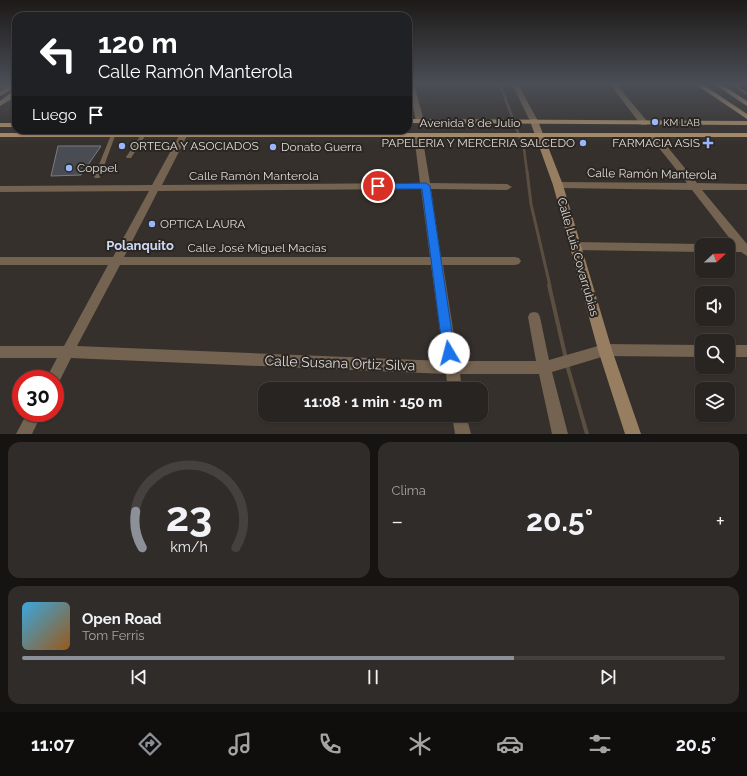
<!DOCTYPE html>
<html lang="es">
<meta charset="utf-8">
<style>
:root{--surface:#282421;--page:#302c2a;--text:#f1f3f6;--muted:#a5a4a5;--line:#44413f;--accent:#8c9099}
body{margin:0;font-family:Raleway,sans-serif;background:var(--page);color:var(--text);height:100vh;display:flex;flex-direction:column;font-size:15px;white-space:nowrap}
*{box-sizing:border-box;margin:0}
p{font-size:13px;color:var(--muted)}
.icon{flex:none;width:22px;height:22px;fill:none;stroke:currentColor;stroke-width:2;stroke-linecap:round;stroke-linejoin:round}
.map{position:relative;height:434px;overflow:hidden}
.panel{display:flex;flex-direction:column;gap:8px;padding:8px;background:#161412;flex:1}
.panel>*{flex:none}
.top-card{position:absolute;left:12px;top:12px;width:400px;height:122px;border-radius:12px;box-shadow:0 1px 3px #0004,0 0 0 1px var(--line);background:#202124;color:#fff;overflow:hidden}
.needle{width:26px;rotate:68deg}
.tools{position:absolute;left:695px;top:238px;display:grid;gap:8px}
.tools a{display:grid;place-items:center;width:40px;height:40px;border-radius:8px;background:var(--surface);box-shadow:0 1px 3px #0004,0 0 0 1px var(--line);font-size:20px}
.speed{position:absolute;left:12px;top:370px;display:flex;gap:8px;font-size:20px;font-weight:700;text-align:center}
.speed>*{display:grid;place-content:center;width:52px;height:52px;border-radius:50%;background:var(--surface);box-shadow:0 1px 3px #0004,0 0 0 1px var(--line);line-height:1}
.speed .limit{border:6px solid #d22;background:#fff;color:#111}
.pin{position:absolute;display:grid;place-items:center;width:34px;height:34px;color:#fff;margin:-17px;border:2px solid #fff;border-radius:50%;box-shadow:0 1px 4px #0007}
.me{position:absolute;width:44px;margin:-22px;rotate:352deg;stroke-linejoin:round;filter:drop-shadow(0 0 3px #0008)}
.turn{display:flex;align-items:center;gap:14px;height:84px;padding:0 20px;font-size:18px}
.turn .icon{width:52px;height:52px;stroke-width:2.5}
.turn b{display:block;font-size:28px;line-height:34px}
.then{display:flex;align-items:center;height:38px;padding:0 20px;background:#0003;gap:8px;font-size:15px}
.big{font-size:30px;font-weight:700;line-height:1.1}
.panel .tile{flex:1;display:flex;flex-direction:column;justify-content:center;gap:6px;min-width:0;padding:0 14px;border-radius:12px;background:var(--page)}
.panel .dial{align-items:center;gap:0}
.dial svg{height:104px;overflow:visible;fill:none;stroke:var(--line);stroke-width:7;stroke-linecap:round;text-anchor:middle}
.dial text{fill:var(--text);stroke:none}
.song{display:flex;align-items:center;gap:12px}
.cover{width:48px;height:48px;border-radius:6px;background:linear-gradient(135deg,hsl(200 70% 55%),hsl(30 70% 35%))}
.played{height:4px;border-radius:2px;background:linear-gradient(90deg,var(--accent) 70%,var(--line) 70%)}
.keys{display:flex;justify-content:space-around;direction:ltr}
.heat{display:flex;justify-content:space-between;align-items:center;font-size:22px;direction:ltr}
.panel .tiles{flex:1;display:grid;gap:8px;grid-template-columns:1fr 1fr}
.tile:last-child{grid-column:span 2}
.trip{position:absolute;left:258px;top:382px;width:230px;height:40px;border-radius:12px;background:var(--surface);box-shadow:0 1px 3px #0004,0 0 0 1px var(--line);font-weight:700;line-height:40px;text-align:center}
.dock{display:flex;height:64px;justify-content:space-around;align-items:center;background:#100e0d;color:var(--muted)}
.dock .icon{width:28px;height:28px}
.dock .selected{color:var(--accent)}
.dock b{font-size:18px;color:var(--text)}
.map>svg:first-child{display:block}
</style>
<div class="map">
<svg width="747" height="434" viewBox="0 0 747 434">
<rect width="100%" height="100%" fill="#35302c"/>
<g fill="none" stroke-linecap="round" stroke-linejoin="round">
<path stroke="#5c4e40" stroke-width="2.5" d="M500,84l24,65 3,23"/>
<path stroke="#5c4e40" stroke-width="3" d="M527,171l4,33 19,82"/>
<path stroke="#5c4e40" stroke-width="4" d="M549,285l17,74
M567,365l20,69"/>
</g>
<path fill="#494c52" stroke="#797c82" d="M58,146h43l-20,29 -30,1z"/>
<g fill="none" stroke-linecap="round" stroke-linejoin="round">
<path fill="#736350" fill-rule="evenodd" d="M730,84h4l13,8v3z
M111,135h4v1l-15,41 -1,1h-4l-1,-1z
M141,135h4v1l-14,22h-4l-1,-1z"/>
<path fill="#736350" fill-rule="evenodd" d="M12,84l3,2 -1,1 -14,2v-4z
M408,84h6l10,37 -1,2h-3l-4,-2z
M512,84h6l20,37 -1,2h-6l-1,-2z
M610,84h6l31,37v4h-6z
M415,133h6l1,2 8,48 77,1 5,3 -5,3 -76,-1 10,68h74l4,1 2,3 -2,3 -4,1h-72l15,96h78l-8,-44 2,-4 4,-1 4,1 2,4 9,43 56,-16 97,1v12l-97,-1 -53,16 16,62h-16l-13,-60h-79l2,15h-14l-2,-15 -375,-16 -13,26 -3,1v-6h-9l11,-21h-57v-12h64l44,-81h-108v-8h113l36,-66 -149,1v-6l152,-1 27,-49 4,-2 4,2 -25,49 258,-2 -6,-48zM421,189l9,68h-306l34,-66zM120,265h311l13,96 -367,-15z
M651,134h6l40,49 50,1v6h-45l45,54v12l-6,-4h-13v-7h-4l10,-1 -42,-54 -134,-2 -5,-3 5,-3 129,1 -36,-45z
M575,242l127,2 4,1h-4v7l-127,-2 -4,-1 -1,-3 1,-3z
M728,345h19v12h-19z
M27,413h15l-10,21h-16z
M452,415h14l5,19h-16z"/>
<path fill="#977e61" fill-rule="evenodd" d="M12,84h4v3l-16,9v-5z
M13,91h3v5l-16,10v-5z
M531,119h6l1,2 25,64 49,165 29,84h-16l-27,-84 -45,-165 -23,-64z"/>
<path fill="#b3936d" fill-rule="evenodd" d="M695,84h7l45,30v5z
M714,84h7l26,17v5z
M408,119l339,2v4l-339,-2z
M0,123h16v4h-16z
M0,133h747v4h-747z"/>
</g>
<linearGradient id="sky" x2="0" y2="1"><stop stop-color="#1d1a18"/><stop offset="0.58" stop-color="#4b4e56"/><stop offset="1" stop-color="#4b4e56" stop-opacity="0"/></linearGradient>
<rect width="747" height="145" fill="url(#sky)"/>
<path fill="#1a73e8" stroke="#114b97" d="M426,183l4,3 25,167 -2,4 -4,2 -5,-2 -1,-4 -21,-164h-44l-4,-3 4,-2z"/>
<g fill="#97b6fd" stroke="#2b2622" stroke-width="1.5">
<circle cx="655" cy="122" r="4"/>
<circle cx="583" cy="143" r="4"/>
<path d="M706 137h4v4h4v4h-4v4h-4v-4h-4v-4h4z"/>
<circle cx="122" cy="146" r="4"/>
<circle cx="273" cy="147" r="4"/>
<circle cx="69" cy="168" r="4"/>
<circle cx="152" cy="224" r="4"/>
</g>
<g text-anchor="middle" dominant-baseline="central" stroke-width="4" stroke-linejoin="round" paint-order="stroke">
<g font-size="10" fill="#dddad7" stroke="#2b2622" text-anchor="start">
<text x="663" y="122">KM LAB</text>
</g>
<g font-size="12" fill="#dddad7" stroke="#2b2622">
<text x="470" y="123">Avenida 8 de Julio</text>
<text transform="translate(652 174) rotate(1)">Calle Ramón Manterola</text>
<text x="254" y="176">Calle Ramón Manterola</text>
<text x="257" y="248">Calle José Miguel Macías</text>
<text transform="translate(578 257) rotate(74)">Calle Luis Covarrubias</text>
</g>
<g font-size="12" fill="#dddad7" stroke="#2b2622" text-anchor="start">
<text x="575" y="143" text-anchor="end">PAPELERIA Y MERCERIA SALCEDO</text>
<text x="700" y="143" text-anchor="end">FARMACIA ASIS</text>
<text x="130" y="146">ORTEGA Y ASOCIADOS</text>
<text x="281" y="147">Donato Guerra</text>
<text x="77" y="168">Coppel</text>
<text x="160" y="224">OPTICA LAURA</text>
</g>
<g font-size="13" font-weight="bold" fill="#cddaf5" stroke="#2b2622">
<text x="140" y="245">Polanquito</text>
</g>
<g font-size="14" fill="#dddad7" stroke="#2b2622">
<text transform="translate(340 363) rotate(2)">Calle Susana Ortiz Silva</text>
</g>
</g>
</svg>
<div class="tools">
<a><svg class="needle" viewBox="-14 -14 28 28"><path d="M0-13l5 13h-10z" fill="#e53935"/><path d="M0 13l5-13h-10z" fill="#a5a4a5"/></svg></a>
<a><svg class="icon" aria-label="sound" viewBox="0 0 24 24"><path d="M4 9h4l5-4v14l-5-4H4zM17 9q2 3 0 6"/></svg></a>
<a><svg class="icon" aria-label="search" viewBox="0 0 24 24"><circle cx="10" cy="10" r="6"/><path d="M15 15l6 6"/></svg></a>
<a><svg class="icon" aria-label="layers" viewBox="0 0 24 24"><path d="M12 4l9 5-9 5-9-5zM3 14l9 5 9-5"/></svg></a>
</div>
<div class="speed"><div class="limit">30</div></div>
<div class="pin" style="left:378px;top:186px;background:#d93025"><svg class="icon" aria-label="arrive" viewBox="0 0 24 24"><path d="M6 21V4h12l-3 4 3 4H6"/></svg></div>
<svg class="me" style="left:449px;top:353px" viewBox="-20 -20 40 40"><circle r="19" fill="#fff"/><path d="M0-13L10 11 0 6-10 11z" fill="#1a73e8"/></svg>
<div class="trip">11:08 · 1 min · 150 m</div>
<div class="top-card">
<div class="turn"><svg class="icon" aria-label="left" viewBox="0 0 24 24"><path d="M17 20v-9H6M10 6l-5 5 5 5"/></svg><div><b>120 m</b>Calle Ramón Manterola</div></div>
<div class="then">Luego<svg class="icon" aria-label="arrive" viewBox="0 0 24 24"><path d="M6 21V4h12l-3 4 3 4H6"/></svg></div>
</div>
</div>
<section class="panel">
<div class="tiles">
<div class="tile dial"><svg viewBox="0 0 100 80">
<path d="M14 69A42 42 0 1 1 86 69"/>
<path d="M14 69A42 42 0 0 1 9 41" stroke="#8c9099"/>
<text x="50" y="56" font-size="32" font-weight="700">23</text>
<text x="50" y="72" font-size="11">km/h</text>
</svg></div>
<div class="tile"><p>Clima</p>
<div class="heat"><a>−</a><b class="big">20.5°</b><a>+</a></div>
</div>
<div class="tile">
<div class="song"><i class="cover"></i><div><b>Open Road</b><p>Tom Ferris</p></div></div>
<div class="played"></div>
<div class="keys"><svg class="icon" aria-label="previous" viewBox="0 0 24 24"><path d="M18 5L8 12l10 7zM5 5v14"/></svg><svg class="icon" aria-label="pause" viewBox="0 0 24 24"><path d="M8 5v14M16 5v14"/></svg><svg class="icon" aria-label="next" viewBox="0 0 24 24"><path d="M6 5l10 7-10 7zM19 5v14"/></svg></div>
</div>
</div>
</section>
<nav class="dock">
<b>11:07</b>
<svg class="icon selected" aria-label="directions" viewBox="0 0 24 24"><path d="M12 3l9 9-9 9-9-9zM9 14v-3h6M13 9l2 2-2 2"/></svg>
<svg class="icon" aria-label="music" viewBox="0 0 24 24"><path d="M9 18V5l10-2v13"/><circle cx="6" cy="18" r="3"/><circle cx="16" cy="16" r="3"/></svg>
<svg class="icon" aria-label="phone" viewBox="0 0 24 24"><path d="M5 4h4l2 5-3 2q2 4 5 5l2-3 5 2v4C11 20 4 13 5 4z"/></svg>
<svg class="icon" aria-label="climate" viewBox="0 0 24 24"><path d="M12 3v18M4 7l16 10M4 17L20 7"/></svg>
<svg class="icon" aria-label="car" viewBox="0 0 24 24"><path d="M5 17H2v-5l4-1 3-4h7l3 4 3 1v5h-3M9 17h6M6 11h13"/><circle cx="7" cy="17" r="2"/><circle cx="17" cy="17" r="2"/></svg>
<svg class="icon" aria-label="filters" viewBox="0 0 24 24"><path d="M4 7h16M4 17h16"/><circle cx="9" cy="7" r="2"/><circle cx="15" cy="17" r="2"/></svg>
<b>20.5°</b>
</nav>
